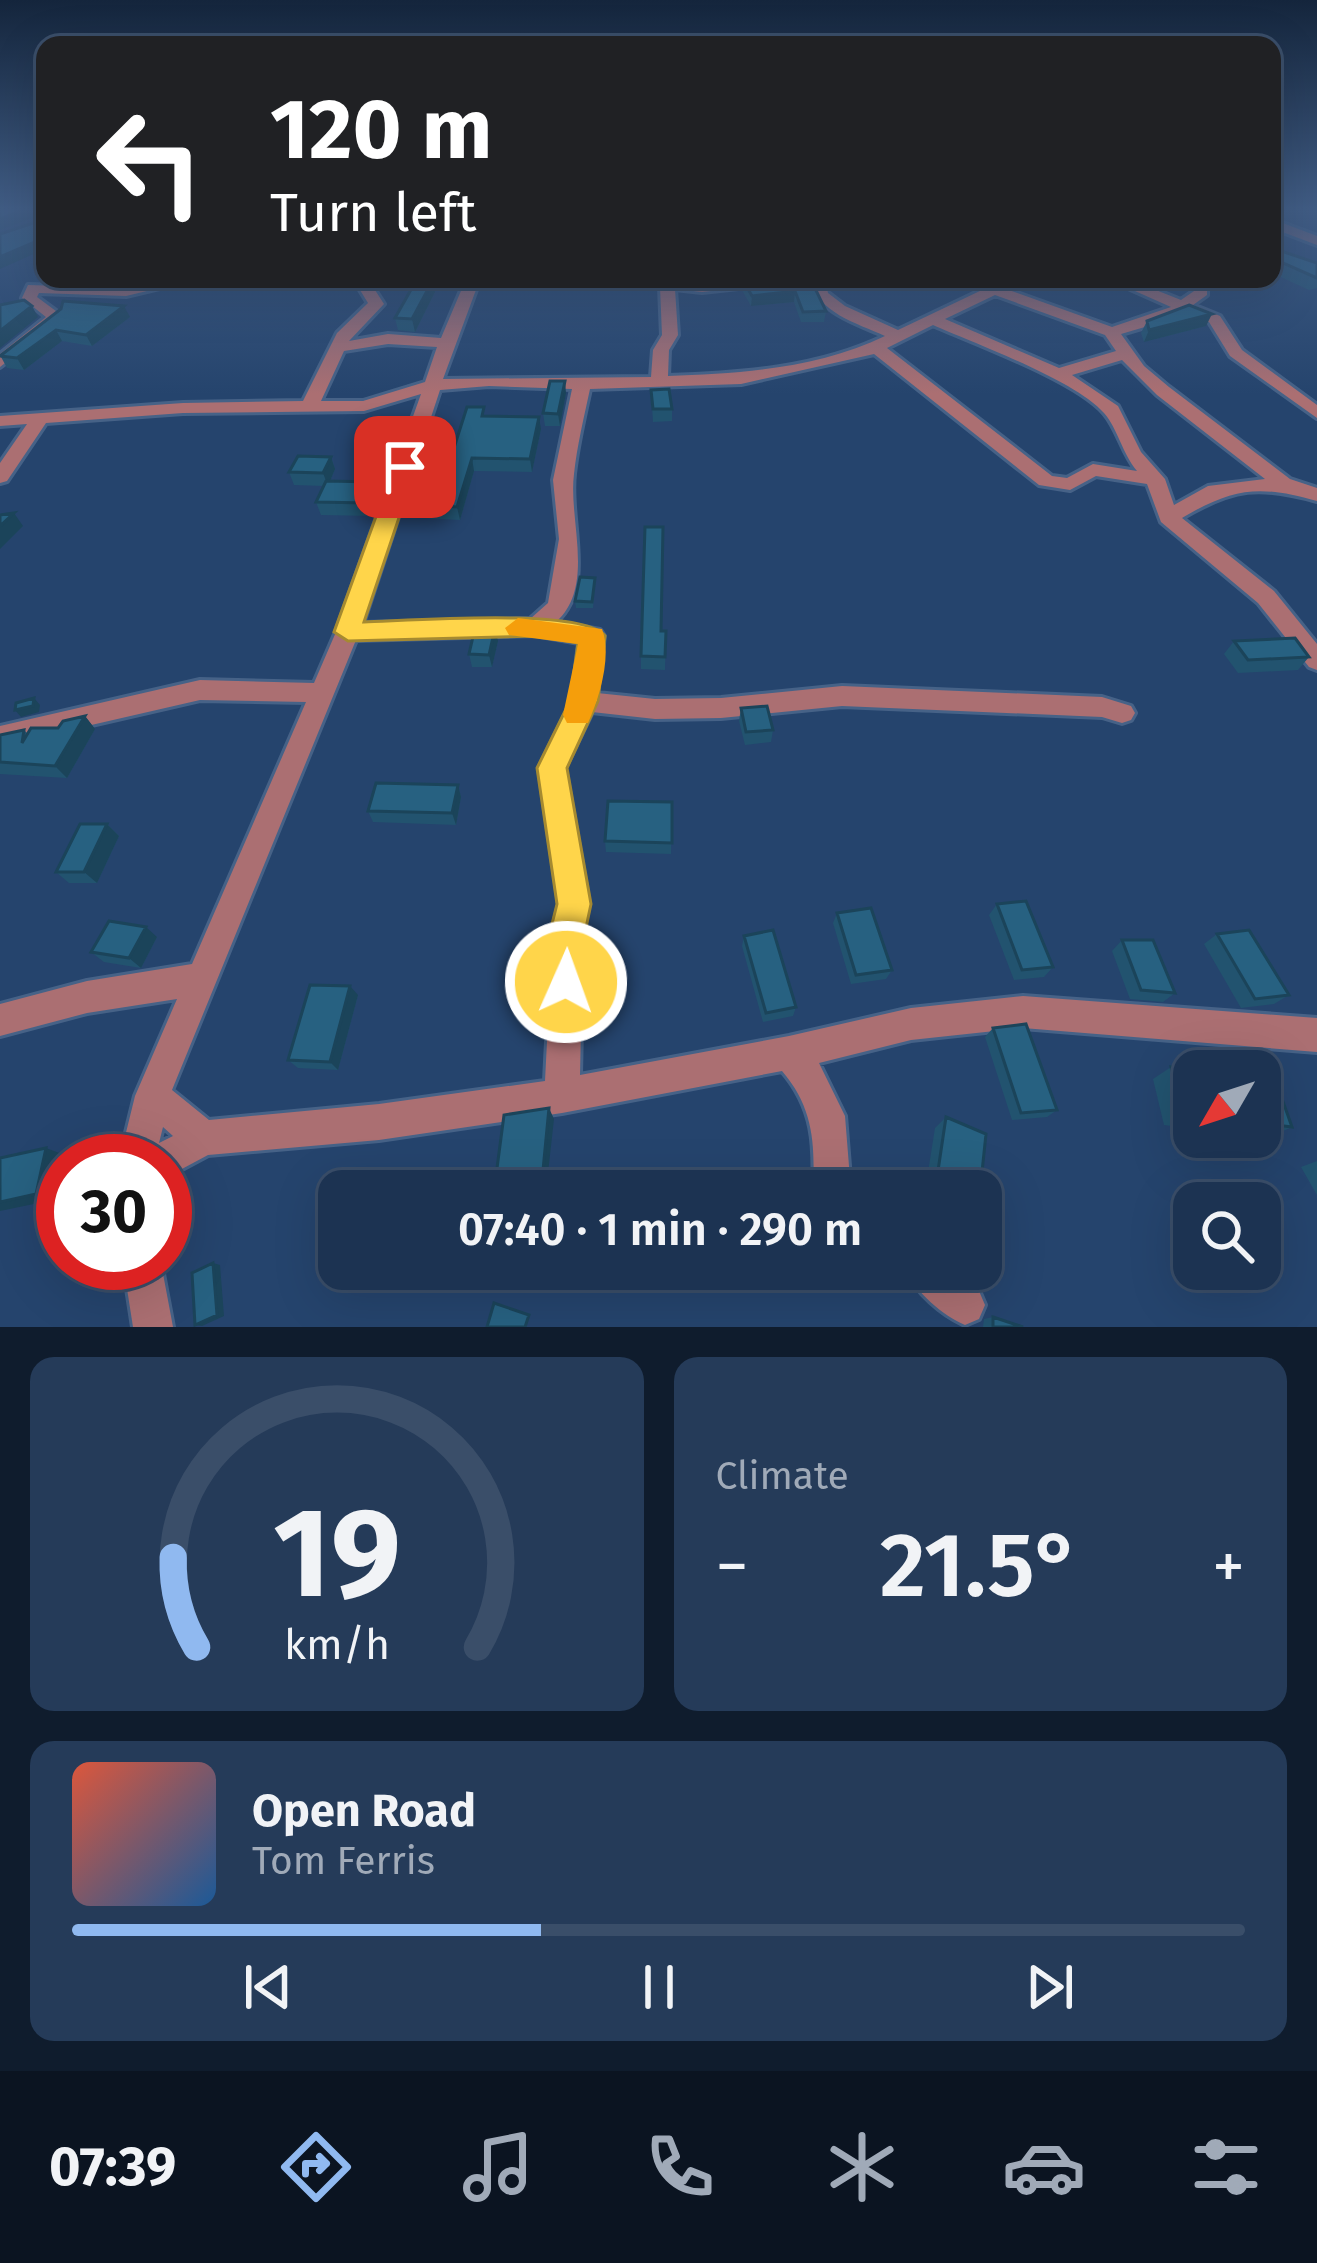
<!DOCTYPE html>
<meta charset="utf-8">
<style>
:root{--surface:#1c3352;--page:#253b59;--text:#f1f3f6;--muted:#a0aab8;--line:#3a4e69;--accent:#90b9f0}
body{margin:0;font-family:"Fira Sans",sans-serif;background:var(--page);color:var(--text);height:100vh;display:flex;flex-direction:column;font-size:45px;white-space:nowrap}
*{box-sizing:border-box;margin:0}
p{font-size:39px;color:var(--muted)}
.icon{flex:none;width:66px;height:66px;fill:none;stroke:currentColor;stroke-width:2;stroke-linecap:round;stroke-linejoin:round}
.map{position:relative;height:1327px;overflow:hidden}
.sheet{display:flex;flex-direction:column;gap:30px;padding:30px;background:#0f1c2d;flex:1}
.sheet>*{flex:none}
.banner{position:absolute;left:36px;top:36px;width:1245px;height:252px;border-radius:24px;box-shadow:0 12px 48px #0002,0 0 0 3px var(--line);background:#202124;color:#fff;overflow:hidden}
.needle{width:78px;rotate:231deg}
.fabs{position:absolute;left:1173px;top:1050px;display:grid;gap:24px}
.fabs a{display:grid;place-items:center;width:108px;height:108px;border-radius:24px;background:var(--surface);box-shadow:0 12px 48px #0002,0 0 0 3px var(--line);font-size:60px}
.speed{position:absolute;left:36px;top:1134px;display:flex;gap:24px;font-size:60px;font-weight:700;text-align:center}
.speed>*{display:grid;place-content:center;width:156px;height:156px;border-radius:50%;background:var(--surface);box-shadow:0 12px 48px #0002,0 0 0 3px var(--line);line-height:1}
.speed .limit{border:18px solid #d22;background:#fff;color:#111}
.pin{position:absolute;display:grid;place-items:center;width:102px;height:102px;color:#fff;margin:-51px;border-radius:24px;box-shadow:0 6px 18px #0006}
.me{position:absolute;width:132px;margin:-66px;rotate:2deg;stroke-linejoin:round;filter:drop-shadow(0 0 9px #0008)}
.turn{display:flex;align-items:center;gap:42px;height:252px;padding:0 36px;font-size:54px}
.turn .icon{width:156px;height:156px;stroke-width:2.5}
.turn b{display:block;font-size:84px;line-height:102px}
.big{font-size:90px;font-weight:600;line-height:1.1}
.sheet .tile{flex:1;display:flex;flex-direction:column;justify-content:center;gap:18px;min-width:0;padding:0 42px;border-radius:24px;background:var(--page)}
.sheet .dial{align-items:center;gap:0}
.dial svg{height:312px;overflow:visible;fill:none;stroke:var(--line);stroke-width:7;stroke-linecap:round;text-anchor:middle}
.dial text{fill:var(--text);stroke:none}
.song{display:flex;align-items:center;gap:36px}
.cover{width:144px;height:144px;border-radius:18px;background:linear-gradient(135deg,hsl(10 70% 55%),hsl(210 70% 35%))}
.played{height:12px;border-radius:6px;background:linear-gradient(90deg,var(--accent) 40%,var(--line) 40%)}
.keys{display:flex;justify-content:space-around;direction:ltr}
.heat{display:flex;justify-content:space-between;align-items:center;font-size:66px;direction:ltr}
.sheet .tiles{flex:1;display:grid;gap:30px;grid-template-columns:1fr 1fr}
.tile:last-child{grid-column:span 2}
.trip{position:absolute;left:318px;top:1170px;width:684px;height:120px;border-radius:24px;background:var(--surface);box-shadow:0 12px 48px #0002,0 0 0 3px var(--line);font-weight:600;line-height:120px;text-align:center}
.tabs{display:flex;height:192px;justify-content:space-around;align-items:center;background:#0b1421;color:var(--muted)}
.tabs .icon{width:84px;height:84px}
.tabs .on{color:var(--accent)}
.tabs b{font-size:54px;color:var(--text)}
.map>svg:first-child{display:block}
</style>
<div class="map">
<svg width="1317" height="1327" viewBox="0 0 1317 1327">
<rect width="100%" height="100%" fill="#25446d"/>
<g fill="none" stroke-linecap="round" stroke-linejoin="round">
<defs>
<path id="minor" d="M1272,219l45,17v9l-45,-17z
M168,279h29l-71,17 -87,-3 -2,4 27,20 -64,50v-13l46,-37 -24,-19 6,-13 98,3z
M369,279h15l-9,11 9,14 -35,37 39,-7 53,4 25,-59h14l-37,100 208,-2 2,-27 9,-15 -2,-48 -39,-8h53l28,5 91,-5 -7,4 -84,9 -27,-3 3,46 -9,15 -1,26c72,-2 151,-8 217,-40 -28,-13 -68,-23 -74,-57h14l3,14 17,13 53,24 84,-40 -25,-11h21l134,48 59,-20 -63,-28h20l53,21 16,-11h10v6l-14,10 27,11 22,34 75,55v13l-87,-62 -21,-34 -26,-10 -11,7 -51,15 23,32 25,21 121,92 27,9v13c-57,-16 -83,-14 -135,17l92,73 43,53v26l-8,-3 -51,-64 -97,-81 -14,-38 -51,-8 -26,14 -31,-5 -165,-131 -133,30 -151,5c-6,28 -13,57 -16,85 -6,46 22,112 -18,148l44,8 4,6 -7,57 58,6 66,-1 121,-12 260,11 29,9 4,7 -4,7 -9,3 -20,-6 -260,-11 -121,12 -66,1 -63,-7 -27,56 24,136 -11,52 4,27 -2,92 209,-39 122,-28 112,-12 294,22v34l-294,-24 -112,12 -92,23 26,53 6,75h-38c2,-46 1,-83 -31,-120l-220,42 -183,27 -171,15 -43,23v-17h-46l16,-65 42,-97 -90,14 -87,23v-32l87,-23 105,-17 114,-262 -106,-2 -200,46v-20l200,-46 114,3 22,-51 85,-238 -57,17 -181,2 -137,10 -39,58 -7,2v-20l27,-39 -27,2v-10l183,-13 120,-2 34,-68 31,-30 -8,-13zM995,295l110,40 11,16 -57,17 -114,-49zM933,325c43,19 142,55 171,88 14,16 18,40 33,58l-44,-7 -26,14 -15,-2 -165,-128zM388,344l49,3 -12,35 -62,19h-42l23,-50zM1122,360l35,35 108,84 -57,7 -34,19 -9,-26 -24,-27 -23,-46 -46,-31zM489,386l83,3 -19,91 6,59 -11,64 -18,16 -167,4 77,-233zM535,635l44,8 -7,58 -33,67 20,136 -13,52 4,27 -5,98 -166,23 -170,16 -37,-30 184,-450zM163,1127l10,9 -14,7z
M123,1263h38l12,64h-40z
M906,1269h48l25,22 6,14 -6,14 -14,6c-23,-10 -50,-33 -59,-56z"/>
</defs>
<use href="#minor" stroke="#466287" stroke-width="6"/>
<use href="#minor" fill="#ab6f72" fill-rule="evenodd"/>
</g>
<path fill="#22536f" d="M1272,248l45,15v25l-8,2 -37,-17z
M803,279l23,32 -2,11h-23l-7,-20 -43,4 -8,-14 1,-10z
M1140,279h27l-11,6z
M435,292l-20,40 -17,-2 -3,-12z
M61,309l69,8 -38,29 -30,-5 -38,29 -17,-2 -7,-13z
M1147,321l59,5 -62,16 -3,-9z
M651,390l21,19v12l-19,1z
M566,393l-6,33h-15l-2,-13z
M486,416l55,13 -9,43 -58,-1 -14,49 -57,-3 -4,-14 54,-52z
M331,457l4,12 -5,12 50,14 -7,21 -52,-1 -5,-13 8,-16 -30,-1 -5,-13z
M595,584l-2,24h-17l-1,-7z
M661,631h5l-1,39 -24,-1v-13z
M498,641l-6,26h-20l-3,-13z
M1234,641l75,16 -11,13 -60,3 -14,-19z
M741,708l32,22 -2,12 -26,3 -6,-24z
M85,716l10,13 -28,49 -67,-4v-39l24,-5 4,4 30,-6z
M458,785l3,12 -5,28 -83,-3 -5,-11z
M672,802l-1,52 -65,-2 -1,-11z
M107,824l12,12 -22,47h-28l-13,-11z
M997,904l56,63 -9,10 -30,3 -25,-65z
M837,913l55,57 -6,9 -35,5 -18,-61z
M1217,934l72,61 -15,9 -33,4 -37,-64z
M744,936l52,71 -3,9 -30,6 -21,-76z
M157,937l-16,31 -37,-6 -13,-10z
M1122,940l53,53 -12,9 -33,-3 -18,-48z
M358,995l-20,75 -40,-2 -10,-8z
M993,1028l64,82 -10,7 -35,3 -27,-83z
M1171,1067l23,4v58l-30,-4 -11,-46z
M1260,1077l32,50 -24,11 -8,-1z
M946,1117l34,74h-55l10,-63z
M1317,1161v34l-16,-28z
M993,1317l30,10h-40l1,-8z"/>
<path fill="#1b445a" d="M27,208h18v5l-45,17v-11z
M42,239l3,10 -45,20v-12z
M433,280l2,12 -20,40 -3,-13z
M795,291l-1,11 -43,4 1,-10z
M32,306l6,11 -38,31v-17z
M124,306l6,11 -38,29 -6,-11z
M1212,314l-6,12 -62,16 5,-12z
M56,330l6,11 -38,29 -7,-12z
M565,381l1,12 -6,33 -2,-12z
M539,417l2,12 -9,43 -2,-13z
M331,457l4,12 -7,17 -5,-13z
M472,458l2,13 -14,49 -3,-13z
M376,482l4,13 -7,21 -5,-13z
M14,513l9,13 -23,23v-23z
M495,628l3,13 -6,26 -3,-12z
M34,698l6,7 -1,7 -18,5 -6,-7z
M85,716l10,13 -28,49 -12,-12z
M458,785l3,12 -5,28 -4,-12z
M107,824l12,12 -22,47 -13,-11z
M146,927l11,10 -16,31 -12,-10z
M350,986l8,9 -20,75 -8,-8z
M549,1108l5,11 -8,72h-5z
M46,1148l16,6 -9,46 -53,11v-9z
M213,1263l7,2 4,51 -22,10 -7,-1z"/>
<path fill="#276181" stroke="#1b445a" stroke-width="3" d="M0,208h27l-27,11z
M45,213v31l-3,-5 -42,18v-23l42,-14z
M1272,248l45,15v15l-45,-20z
M417,279l16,1 -21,39 -17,-1z
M759,279h44l5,6 5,-1 13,27 -23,1 -8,-21 -43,5 -8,-14z
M24,300l8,6 -32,25v-26z
M63,301l61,5 -38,29 -30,-5 -39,28 -17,-2 61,-47z
M1189,305l23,9 -63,16 -2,-9z
M550,381h15l-7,33 -15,-1z
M669,389l3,20h-19l-2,-19z
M467,407h17l-2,9 57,1 -9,42 -58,-1 -15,49 -58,-4 23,-53 31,1z
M298,456l33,1 -8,16 -34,-1z
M326,481l50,1 -8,21 -52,-1z
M14,513l-14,13v-11z
M645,527h18l-2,104h5l-1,26 -24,-1z
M580,577l15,1 -3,24 -17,-1z
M475,628h20l-6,27 -20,-1z
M1295,638l14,19 -61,3 -14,-19z
M34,698l-1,8 -18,4 1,-7z
M767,706l6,24 -27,2 -5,-24z
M85,716l-30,50 -55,-4v-27l24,-5 -2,13 9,-15h27l5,-7z
M376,783l82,2 -6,28 -84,-2z
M608,801l64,1v41l-67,-2z
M80,824h27l-23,48h-28z
M1026,901l27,66 -31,3 -25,-66z
M871,908l21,62 -36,5 -19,-62z
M109,921l37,6 -17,31 -38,-6z
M773,930l23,77 -30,6 -22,-77z
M1249,930l40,65 -34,4 -38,-65z
M1122,940h31l22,53 -34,-3z
M310,985l40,1 -20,76 -42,-2z
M1026,1024l31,86 -36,3 -28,-85z
M1171,1067l34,4h-11v45l-10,-1z
M1260,1077l15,2 17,48 -32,-4z
M549,1108l-8,83h-47l10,-76z
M946,1117l40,17 -6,57h-45z
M46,1148l-10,46 -36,8v-44z
M213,1263l4,52 -22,10 -3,-52z
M494,1303l35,12 -4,12h-38z
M993,1317l30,10h-30z"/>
<linearGradient id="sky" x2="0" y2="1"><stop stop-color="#14253c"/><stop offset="0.53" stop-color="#405c84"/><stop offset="1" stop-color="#405c84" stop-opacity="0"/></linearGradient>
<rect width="1317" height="394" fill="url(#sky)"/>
<path fill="#ffd54a" stroke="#a68a30" stroke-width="3" d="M405,461l11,6 -52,155c42,-1 220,-15 241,14l-7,65 -31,67 24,136 -11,52 4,26 -6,13 -12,6 -13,-6 -9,-39 13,-52 -20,-136 33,-67 8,-58 -43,-7 -187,5 -14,-9 60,-165z"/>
<path fill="#f59e0b" d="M518,618l84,11c10,26 -2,68 -14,94h-21l-4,-8 15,-71 -69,-9 -4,-7z"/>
</svg>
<div class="fabs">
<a><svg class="needle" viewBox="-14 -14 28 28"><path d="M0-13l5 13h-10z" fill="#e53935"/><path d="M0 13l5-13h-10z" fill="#a0aab8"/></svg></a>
<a><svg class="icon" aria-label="search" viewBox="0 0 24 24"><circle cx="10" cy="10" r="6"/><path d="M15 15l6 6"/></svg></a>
</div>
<div class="speed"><div class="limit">30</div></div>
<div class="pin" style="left:405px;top:467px;background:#d93025"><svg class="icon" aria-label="arrive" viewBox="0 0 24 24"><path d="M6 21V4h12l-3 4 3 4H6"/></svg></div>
<svg class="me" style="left:566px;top:982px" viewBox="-20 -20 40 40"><circle r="17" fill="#ffd54a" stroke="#fff" stroke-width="3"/><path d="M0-11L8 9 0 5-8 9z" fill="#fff"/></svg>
<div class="trip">07:40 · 1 min · 290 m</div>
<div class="banner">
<div class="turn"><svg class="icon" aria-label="left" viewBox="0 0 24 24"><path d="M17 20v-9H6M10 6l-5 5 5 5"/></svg><div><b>120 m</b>Turn left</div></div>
</div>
</div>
<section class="sheet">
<div class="tiles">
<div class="tile dial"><svg viewBox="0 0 100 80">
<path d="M14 69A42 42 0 1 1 86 69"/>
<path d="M14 69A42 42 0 0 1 8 46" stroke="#90b9f0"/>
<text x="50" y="56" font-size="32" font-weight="700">19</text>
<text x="50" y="72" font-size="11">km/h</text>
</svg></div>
<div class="tile"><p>Climate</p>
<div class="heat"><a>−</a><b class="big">21.5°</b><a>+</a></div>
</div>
<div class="tile">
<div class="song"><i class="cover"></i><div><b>Open Road</b><p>Tom Ferris</p></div></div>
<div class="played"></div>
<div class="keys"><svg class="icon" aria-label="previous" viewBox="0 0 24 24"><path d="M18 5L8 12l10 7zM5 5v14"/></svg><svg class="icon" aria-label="pause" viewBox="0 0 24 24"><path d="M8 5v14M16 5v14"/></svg><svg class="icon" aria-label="next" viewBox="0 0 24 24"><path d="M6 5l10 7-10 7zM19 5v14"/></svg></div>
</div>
</div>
</section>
<nav class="tabs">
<b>07:39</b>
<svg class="icon on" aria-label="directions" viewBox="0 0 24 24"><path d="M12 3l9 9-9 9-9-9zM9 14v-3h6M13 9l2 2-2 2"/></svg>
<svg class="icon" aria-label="music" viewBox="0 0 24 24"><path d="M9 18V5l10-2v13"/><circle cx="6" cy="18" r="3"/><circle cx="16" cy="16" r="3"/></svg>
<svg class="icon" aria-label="phone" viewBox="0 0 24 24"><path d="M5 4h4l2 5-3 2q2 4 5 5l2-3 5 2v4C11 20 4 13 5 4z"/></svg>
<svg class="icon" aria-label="climate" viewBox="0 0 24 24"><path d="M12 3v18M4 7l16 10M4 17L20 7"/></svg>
<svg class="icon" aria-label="car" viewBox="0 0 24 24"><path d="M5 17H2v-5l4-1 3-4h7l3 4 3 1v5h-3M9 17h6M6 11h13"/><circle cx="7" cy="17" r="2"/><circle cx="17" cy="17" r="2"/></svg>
<svg class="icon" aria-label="filters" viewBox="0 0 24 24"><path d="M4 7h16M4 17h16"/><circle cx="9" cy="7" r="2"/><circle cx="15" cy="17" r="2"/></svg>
</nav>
